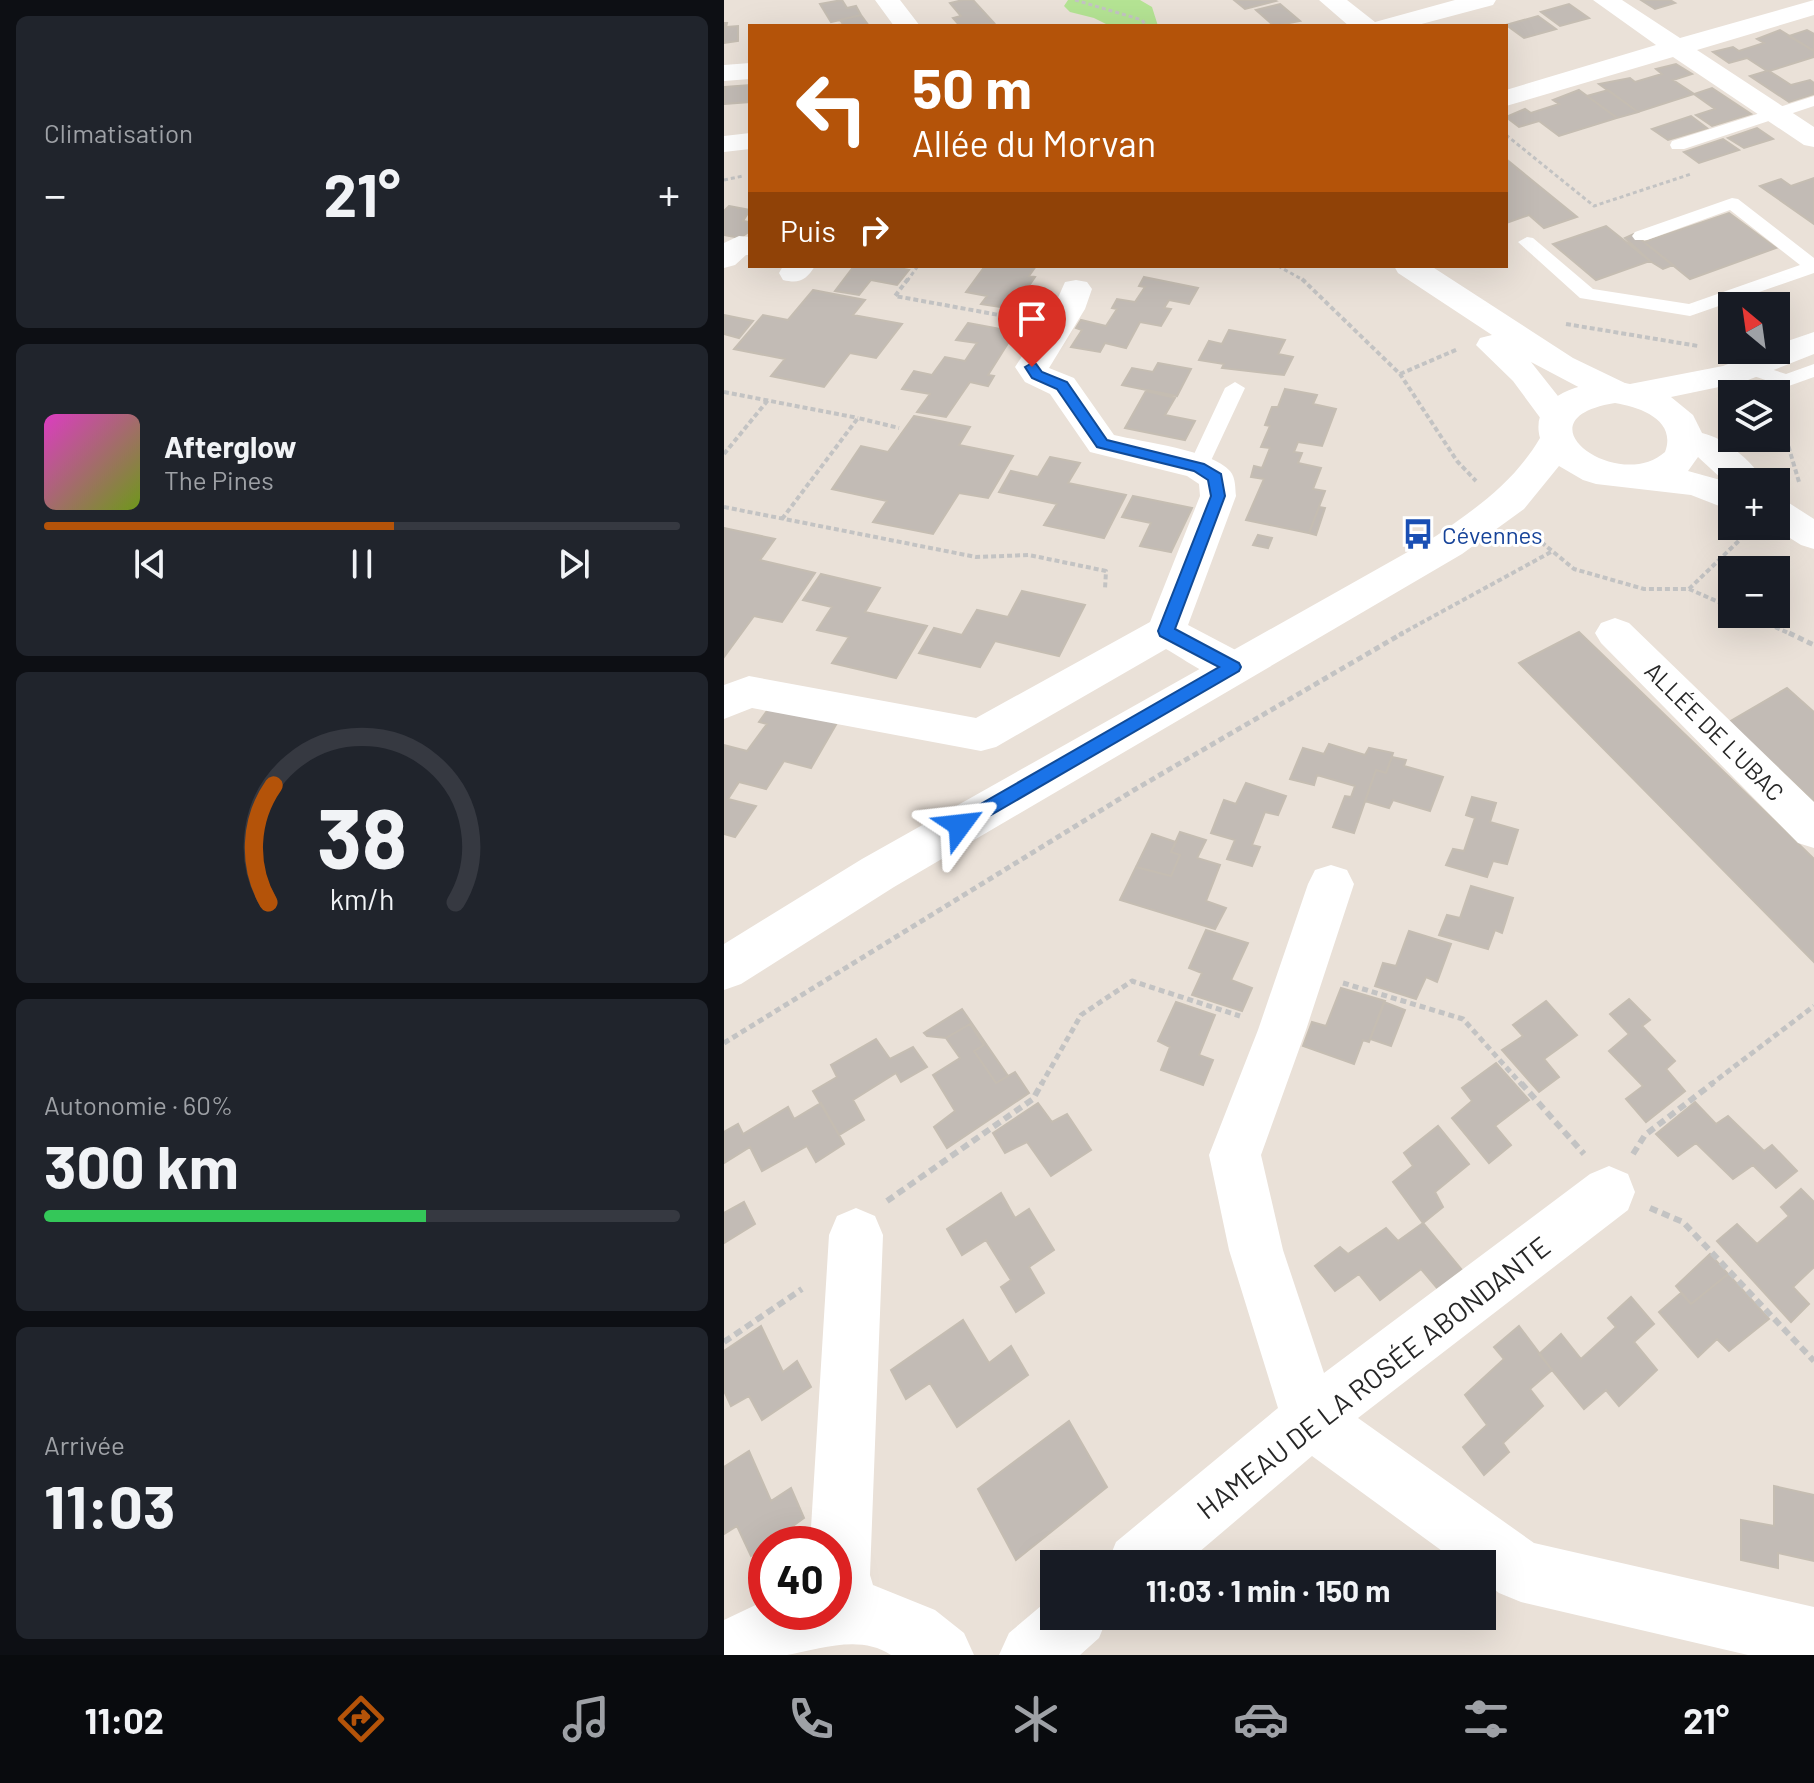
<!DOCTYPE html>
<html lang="fr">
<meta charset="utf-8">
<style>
:root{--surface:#171b24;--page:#20242c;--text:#f1f3f6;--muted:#9ea1a6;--line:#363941;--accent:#b45309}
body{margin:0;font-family:Barlow,sans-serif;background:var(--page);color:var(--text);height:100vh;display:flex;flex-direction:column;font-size:30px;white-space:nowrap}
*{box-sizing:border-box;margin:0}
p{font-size:26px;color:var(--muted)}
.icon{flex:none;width:44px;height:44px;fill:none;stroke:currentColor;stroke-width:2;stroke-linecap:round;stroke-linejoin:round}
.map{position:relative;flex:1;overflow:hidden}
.panel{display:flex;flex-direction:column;gap:16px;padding:16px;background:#0d0f14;width:724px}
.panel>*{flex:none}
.guide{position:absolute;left:24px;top:24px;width:760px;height:244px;border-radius:0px;box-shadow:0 8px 32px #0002;background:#b45309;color:#fff;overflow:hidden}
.needle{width:52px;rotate:331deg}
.tools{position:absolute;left:994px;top:292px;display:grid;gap:16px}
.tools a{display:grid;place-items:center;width:72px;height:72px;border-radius:0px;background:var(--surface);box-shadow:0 8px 32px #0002;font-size:40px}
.speed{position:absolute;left:24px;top:1526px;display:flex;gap:16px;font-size:40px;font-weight:700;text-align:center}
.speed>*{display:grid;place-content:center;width:104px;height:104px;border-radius:50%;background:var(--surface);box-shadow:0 8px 32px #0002;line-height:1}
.speed .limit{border:12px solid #d22;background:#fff;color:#111}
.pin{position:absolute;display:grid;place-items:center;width:68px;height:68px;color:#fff;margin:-82px -34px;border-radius:50% 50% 50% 0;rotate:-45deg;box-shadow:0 0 8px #0007}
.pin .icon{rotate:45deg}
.me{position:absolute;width:88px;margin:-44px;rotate:60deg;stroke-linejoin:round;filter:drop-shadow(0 0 6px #0008)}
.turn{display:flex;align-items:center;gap:28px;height:168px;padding:0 32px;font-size:36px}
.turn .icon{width:104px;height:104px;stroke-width:2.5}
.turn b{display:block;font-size:56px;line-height:68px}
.then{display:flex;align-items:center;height:76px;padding:0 32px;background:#0003;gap:16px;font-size:30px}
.big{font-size:60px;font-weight:700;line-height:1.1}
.panel .widget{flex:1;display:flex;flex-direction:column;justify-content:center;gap:12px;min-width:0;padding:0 28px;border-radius:12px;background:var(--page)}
.panel .dial{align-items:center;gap:0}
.dial svg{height:208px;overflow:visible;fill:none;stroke:var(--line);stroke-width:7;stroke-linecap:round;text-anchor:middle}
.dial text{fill:var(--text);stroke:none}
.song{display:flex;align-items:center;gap:24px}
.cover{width:96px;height:96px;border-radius:12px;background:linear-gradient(135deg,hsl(310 70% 55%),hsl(80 70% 35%))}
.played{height:8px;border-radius:4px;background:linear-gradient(90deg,var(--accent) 55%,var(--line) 55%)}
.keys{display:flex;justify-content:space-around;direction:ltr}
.heat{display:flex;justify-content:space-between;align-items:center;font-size:44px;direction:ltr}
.charge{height:12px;border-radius:6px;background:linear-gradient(90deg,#34c759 60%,var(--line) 0)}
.trip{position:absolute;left:316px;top:1550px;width:456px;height:80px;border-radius:0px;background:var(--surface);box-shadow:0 8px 32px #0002;font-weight:700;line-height:80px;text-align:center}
.dock{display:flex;height:128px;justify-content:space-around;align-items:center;background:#090b0e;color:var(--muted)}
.dock .icon{width:56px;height:56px}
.dock .current{color:var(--accent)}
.dock b{font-size:36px;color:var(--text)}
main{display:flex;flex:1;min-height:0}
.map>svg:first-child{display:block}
</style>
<main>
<section class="panel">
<div class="widget"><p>Climatisation</p>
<div class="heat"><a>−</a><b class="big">21°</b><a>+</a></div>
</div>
<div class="widget">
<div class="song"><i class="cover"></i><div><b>Afterglow</b><p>The Pines</p></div></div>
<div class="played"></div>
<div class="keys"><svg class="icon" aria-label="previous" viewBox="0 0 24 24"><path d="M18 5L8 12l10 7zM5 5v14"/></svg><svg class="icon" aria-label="pause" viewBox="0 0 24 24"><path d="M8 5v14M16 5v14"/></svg><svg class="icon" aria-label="next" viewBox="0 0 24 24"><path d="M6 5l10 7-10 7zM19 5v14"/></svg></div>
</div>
<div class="widget dial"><svg viewBox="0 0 100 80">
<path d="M14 69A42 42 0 1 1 86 69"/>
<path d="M14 69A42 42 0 0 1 16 24" stroke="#b45309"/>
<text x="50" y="56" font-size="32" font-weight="700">38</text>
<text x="50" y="72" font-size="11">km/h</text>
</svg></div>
<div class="widget"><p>Autonomie · 60%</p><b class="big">300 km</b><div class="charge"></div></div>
<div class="widget"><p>Arrivée</p><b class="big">11:03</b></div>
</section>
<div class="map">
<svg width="1090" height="1655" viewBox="0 0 1090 1655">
<rect width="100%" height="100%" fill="#eae1d8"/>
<path fill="#b4e393" d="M344,0h72l12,7 6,19h-48l-16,-8 -24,-6 -6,-6z"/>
<path fill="#c2bbb5" stroke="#c5bdb2" stroke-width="2" d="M118,0l5,8 9,-2 5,9 -30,7 -11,-18z
M239,0h10l21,23 -34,3 -7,-8 8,-2 -11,-13z
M510,0h40l2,1 -31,8z
M917,0h29l5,3 -20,6z
M556,4l20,17 -26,5 -18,-16z
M845,4l20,14 -29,8 -19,-14z
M137,15l8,11h-36l10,-2 -3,-4z
M814,16l18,13 -32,9 -18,-13z
M0,23h3l-1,4 12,-1v15l-14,2z
M1056,30l34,21v6l-45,14 22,14 19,-5 4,3v11l-25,8 -39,-26 17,-5 -20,-13 -18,5 -16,-11 20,-5 6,4 25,-8 -7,-4z
M1083,30l7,4v17l-25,-15z
M952,64l16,10 -19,6 21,14 -56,18 -39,-28 31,-6 5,4 27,-8 -6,-5z
M26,85v17l-26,2 1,-17z
M988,88l39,26 -39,12 -16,-11 19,-6 -21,-15z
M855,90l38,28 -58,18 -20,-15 -20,6 -13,-10 19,-8 6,4 28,-9 -6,-4z
M884,90l30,22 -21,6 -30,-22z
M967,116l16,12 -39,12 -16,-11z
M1033,128l16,11 -29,9 -16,-10z
M999,139l16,11 -40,13 -15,-11z
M782,159l71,58 -33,11 -15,-13 -23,8z
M1090,178v46l-54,-38 21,-7 10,7z
M5,206l21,4 -7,11 7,1v9l-10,7 -16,-3v-24z
M1005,213l47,35 -86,31 -46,-37z
M882,226l44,35 -54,19 -43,-36z
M910,234l29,23 10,8 -10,4 -13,-8 -25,-23z
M130,266h35l20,4 -12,15 -26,-5 -12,15 -24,-4z
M261,266h51l-7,10 6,1 -22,32 -32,-5 6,-8 -21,-4z
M420,277l54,11 -9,16 -20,-4 -5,8 7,1 -10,17 -21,-4 -14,26 -21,-5 -5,9 -29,-5 11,-17 -6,-2 5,-8 25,6 11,-17 -5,-1 5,-9 18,3 10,-15 -6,-1z
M89,290l52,10 -12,15 49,9 -26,34 -26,-5 -26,34 -53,-11 14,-17 -51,-10 29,-34 25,5z
M0,315l29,6 -14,17 -15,-4z
M244,323l54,10 -6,8 -6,-1 -22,35 6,1 -6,10 -18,-4 -24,35 -29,-5 13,-18 -28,-5 12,-18 18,4 13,-18 20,4 12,-18 -21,-3z
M505,330l56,10 -7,14 15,3 -9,18 -62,-7 2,-4 -25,-4 10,-19 13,3z
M434,363l33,6 -14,27 -55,-11 10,-17 21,4z
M561,389l32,6 -4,9 23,5 -14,37 -24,-4 -4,10 8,1 -4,10 23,5 -8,21 12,2 -16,42 -63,-13 18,-41 -13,-2 3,-11 8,2 8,-20 -9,-1 9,-21 -5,-1 7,-18h6z
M422,391l29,7 -10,17 30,6 -10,19 -60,-12z
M190,416l56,11 -11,18 54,11 -25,42 -29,-5 -26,41 -60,-12 14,-21 -55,-12 29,-43 27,6z
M326,457l30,6 -12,20 58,12 -22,43 -60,-13 13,-21 -58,-12 12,-21 27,6z
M409,496l59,12 -21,44 -31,-6 11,-23 -29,-6z
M595,507l6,1 -9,27 -7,-2z
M0,528l51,11 -15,21 55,13 -33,49 -28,-6 -30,41z
M534,535l14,3 -4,10 -15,-3z
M97,574l59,14 -15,24 62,14 -31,52 -64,-15 17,-26 -32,-7 15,-23 -29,-7z
M298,591l63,14 -26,51 -64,-15 -15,26 -61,-14 15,-25 28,7 15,-25 31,7z
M855,632l235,227v103l-295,-299z
M1063,688l27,24v89l-85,-79z
M45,708l68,15 -26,45 -27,-7 -18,28 -27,-7 -11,17 28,7 -21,31 -11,-3v-89l23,6 20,-27 -8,-2z
M605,744l36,11 4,-7 24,5 -7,20 -10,-3 -22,63 -21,-6 12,-31 6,1 4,-11 -38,-11 -3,10 -24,-6 13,-31 21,6z
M668,757l14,3 -2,6 39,11 -13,34 -37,-11 -4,8 -24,-7 11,-31 10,3z
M522,783l40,13 -8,19 -13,-3 -13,33 8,2 -8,19 -25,-7 8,-19 -24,-7 13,-33 12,4z
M748,797l24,6 -6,19 28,8 -11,34 -14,-3 -6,16 -41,-12 7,-16 11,2 11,-33 -9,-3z
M456,832l26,8 -9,18 23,7 -14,36 20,7 -11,21 -95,-29 16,-33 35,9 9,-21 -9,-3z
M428,834l24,8 -5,10 9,3 -9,21 -35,-9z
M747,886l42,12 -11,35 -7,-3 -7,19 -49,-14 8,-20 13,3z
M482,930l42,13 -17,37 21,8 -10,23 -50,-16 10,-22 -13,-5z
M685,931l42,13 -14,38 -11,-5 -10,22 -41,-13 8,-23 13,3z
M617,988l44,13 -16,41 -6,-2 -9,24 -51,-18 9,-24 14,4z
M905,999l21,21 -8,6 33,35 -9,8 19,22 -39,31 -20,-23 17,-13 -34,-35 20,-17 -19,-20z
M822,1001l31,34 -33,24 15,18 -20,15 -37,-42 21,-14 -10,-11z
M452,1002l39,13 -16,40 14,5 -10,25 -42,-15 9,-23 -12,-6z
M660,1002l21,8 -14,36 -21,-7z
M238,1009l46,67 -12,7 -22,-32 10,-6 -14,-21 -24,14 -19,-2 -3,-3z
M246,1024l14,21 -10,6 22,32 19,-11 14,21 -82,55 -13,-21 21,-16 -22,-36 27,-17 -14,-20z
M152,1039l14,20 23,-12 14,20 -26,15 -5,-9 -43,27 11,20 -25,15 -26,-44 24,-14 -6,-12z
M772,1063l33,37 -34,26 16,19 -22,18 -37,-45 20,-17 -10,-13z
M971,1102l21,22 12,-8 36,35 8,-6 25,26 -21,17 -23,-23 -20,14 -37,-36 -18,13 -22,-22z
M97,1103l23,41 -28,18 -9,-16 -45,25 -12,-24 -26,16v-31l14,-8 5,10 45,-27 6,12z
M314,1103l14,19 15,-8 24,36 -40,26 -24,-34 -22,11 -12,-20z
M714,1126l31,38 -34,28 8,15 -20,16 -30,-41 20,-16 -9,-13z
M1077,1189l13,13v65l-21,20 16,17 -18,18 -74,-81 20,-17 20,20 32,-28 -8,-9z
M277,1193l14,25 14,-9 25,41 -25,17 15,26 -28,19 -15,-25 10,-7 -25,-40 -24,15 -15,-26z
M20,1202l11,22 -31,19v-30z
M699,1223l39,47 -24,19 -17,-20 -41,31 -21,-26 -24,17 -20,-25 25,-19 8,7 38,-26 12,13z
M986,1254l18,20 -37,30 -15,-18z
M1004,1274l41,45 -40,32 -12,-12 -19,18 -39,-45 22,-19 10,11z
M907,1297l23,27 -20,18 23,28 -38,36 -13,-16 -22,19 -45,-55 22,-20 20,25 35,-32 -8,-9z
M239,1320l26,43 22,-17 17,29 -71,52 -27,-44 -24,16 -15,-29z
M37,1326l22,46 14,-11 14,26 -49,33 -13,-24 -18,10 -7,-15v-40z
M795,1326l33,44 -22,19 13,17 -40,37 6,9 -25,23 -21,-28 24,-22 -22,-30 39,-36 -10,-12z
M345,1421l38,66 -91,73 -38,-71z
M25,1451l22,50 20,-13 13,30 -53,38 -14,-30 -13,8v-67z
M1050,1486l40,9v66l-36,-8v15l-37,-8v-40l33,6z"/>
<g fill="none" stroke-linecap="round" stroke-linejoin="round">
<path stroke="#c3c3c3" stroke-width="3" stroke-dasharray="4 3" stroke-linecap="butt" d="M351,0l67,20 4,6
M782,135l88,71 97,-32
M0,180l19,-4
M554,266l27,15
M183,281l11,-15"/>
<path stroke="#c3c3c3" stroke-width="4" stroke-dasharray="5 3" stroke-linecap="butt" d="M184,279l-13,17 126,23
M578,279l98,95 57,87 19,20
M842,324l132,22
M676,374l58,-25
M0,392l134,26
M1053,408l22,74
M0,454l44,-54
M0,507l252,50 53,-2 77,16 -1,18
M58,519l76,-101 41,10
M805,532l45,37 70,20h45l43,19
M965,589l63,-61
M1022,614l47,21
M675,635l152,-83"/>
<path stroke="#c3c3c3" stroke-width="5" stroke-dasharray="6 4" stroke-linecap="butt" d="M1065,633l25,12
M619,983l120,36 59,66
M0,1043l410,-253 269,-157
M317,1085l40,-70 51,-34 108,35
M986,1085l104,-79"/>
<path stroke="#c3c3c3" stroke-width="6" stroke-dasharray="8 5" stroke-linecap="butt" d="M797,1083l63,71
M909,1154l12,-19 68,-52
M163,1201l146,-102 9,-16
M926,1208l33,14 131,139
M0,1342l78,-53"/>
<path fill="#fff" fill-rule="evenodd" d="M1090,96v10l-130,43h-12l-2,-4 2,-4z
M1008,198l6,1 76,59v15l-124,43 -110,-18 -62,-56 9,-5 6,1 60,51 96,15 111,-39 -70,-55 -83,30h-12l-3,-4 3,-4z
M1025,362l37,12 28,-10v13l-28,10 -44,-15 -3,-4z
M511,382l10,6 -37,79 -3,5h-14l-3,-5 37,-79z"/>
<path fill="#fff" fill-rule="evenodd" d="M151,0h25l20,26h-26z
M595,0h28l28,22 80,-22h41l-3,5 -79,21h-65z
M869,0h29l58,38 134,-38v15l-117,35 117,77v20l-10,-2 -131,-88 -167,49v-16l150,-45z
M26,63v16l-26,2v-16z
M26,133v16l-26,3v-16z
M15,236l11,1v18h-4l-11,10 -11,3v-25z
M59,266h32c-9,14 -15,18 -32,14l-4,-7z
M670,266h37l142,92 54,26 5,8 -5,8 -12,3 -12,-3 -72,-38 42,53 -5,8 -12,3 -12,-3 -31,-42 -37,-36 4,-7 12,-3 -94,-62z
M352,280l11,2 5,7 -7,20 -36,59 25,10 40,57c28,7 98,15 116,36 6,7 5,17 6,25l-48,129 59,31 6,11 -6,11c-28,9 -56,-15 -81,-29l-170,98 -15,4 -229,-43 -28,11v-34l25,-9 227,42 174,-96 50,-126 -1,-12 -12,-8 -97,-24 -40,-58 -25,-12 -10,-15 38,-58 12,-27z
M891,618l14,5 185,179v46l-16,-5 -197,-200 -6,-10 6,-10z
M607,865l16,5 7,14 -48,146 -45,125 22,95 41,123 266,-199 19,-8 19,8 7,18 -7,18 -270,208 176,125 280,64v48h-66l-227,-53 -22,-9 -17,-13v-16h-22l-148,-108 -127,108h-78l9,-22 162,-134 -49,-158 -20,-95 49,-125 50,-146 7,-14z
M132,1208l19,8 8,19 -13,340 3,10 62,25 29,23 10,22h-83c-31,-21 -71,-6 -104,0 -20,0 -43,0 -63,0v-35l42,-20v12h68v-68h-24l19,-309 8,-19z
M330,1595v21h54l-9,22 -19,17h-81l10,-22z"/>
<path fill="#fff" fill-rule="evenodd" d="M1090,332v22l-71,28 -72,15 22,18 9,18c23,5 50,28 63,49h-33v29l-41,-16 -95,-11 -13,-4 -24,-14 -35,43 -62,45 -568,333 -153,97 -17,6v-46l138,-85 574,-323c42,-29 78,-54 104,-98 -13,-47 57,-61 90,-54l93,-18 41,-16h12v-5zM891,403c25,4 62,17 50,49 -47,42 -151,-33 -50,-49zM974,457l26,24 -36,-10z
M1052,499l13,4 25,16v30l-13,-4 -30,-19h5z"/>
</g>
<path fill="#1a73e8" stroke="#114b97" stroke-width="2" d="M308,363l4,1 6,8 25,10 40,58 97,24 17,10 4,22 -50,133 64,34 2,4 -2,4 -279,162 -7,-2 -2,-6 2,-5 266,-153 -59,-31 -2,-5 53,-135 -3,-16 -14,-9 -97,-24 -40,-58 -25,-11 -7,-11z"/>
<defs>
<symbol id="bus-bare" viewBox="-9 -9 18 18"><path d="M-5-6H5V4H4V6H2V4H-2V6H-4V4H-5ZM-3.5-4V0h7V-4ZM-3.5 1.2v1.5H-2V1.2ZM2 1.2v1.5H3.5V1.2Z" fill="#1a4fb4" stroke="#fff" stroke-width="2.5" paint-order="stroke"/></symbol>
</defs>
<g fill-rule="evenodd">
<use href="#bus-bare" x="672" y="512" width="44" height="44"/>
</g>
<g text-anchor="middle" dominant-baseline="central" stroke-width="6" stroke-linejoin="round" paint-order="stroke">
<g font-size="24" fill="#164399" stroke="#fff" text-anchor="start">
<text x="718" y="534">Cévennes</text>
</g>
<g font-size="24" fill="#272727" stroke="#fff">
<text transform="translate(991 731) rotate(45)">ALLÉE DE L'UBAC</text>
</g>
<g font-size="28" fill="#272727" stroke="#fff">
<text transform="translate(649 1377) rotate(-38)">HAMEAU DE LA ROSÉE ABONDANTE</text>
</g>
</g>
</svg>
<div class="tools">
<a><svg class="needle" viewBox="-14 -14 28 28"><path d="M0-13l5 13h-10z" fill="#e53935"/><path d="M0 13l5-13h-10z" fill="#9ea1a6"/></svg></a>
<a><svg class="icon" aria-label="layers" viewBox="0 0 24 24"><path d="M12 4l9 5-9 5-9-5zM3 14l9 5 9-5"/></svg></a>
<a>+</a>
<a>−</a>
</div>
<div class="speed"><div class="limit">40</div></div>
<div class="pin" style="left:308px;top:367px;background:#d93025"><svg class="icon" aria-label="arrive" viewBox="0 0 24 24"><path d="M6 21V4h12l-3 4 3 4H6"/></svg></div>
<svg class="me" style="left:236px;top:825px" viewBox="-20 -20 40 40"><path d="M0-17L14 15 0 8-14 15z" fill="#1a73e8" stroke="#fff" stroke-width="4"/></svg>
<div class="trip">11:03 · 1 min · 150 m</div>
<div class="guide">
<div class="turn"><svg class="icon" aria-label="left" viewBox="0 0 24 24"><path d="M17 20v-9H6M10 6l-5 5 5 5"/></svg><div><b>50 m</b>Allée du Morvan</div></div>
<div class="then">Puis<svg class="icon" aria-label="right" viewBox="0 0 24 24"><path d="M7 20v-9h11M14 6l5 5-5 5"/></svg></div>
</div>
</div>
</main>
<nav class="dock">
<b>11:02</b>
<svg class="icon current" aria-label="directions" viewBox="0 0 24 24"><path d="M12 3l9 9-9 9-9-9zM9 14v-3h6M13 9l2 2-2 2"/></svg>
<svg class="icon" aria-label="music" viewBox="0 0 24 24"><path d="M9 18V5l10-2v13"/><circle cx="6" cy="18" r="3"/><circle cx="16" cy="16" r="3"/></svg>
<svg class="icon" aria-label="phone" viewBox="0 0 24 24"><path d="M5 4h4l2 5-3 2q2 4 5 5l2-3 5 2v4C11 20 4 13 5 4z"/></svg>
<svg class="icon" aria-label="climate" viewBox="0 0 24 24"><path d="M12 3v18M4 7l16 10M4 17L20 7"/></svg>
<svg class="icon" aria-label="car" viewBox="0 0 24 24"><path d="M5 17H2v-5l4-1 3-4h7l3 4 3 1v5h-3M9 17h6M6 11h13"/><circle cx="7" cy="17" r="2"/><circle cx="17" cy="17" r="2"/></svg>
<svg class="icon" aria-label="filters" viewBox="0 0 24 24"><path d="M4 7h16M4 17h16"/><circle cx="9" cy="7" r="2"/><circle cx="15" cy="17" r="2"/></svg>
<b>21°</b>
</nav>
